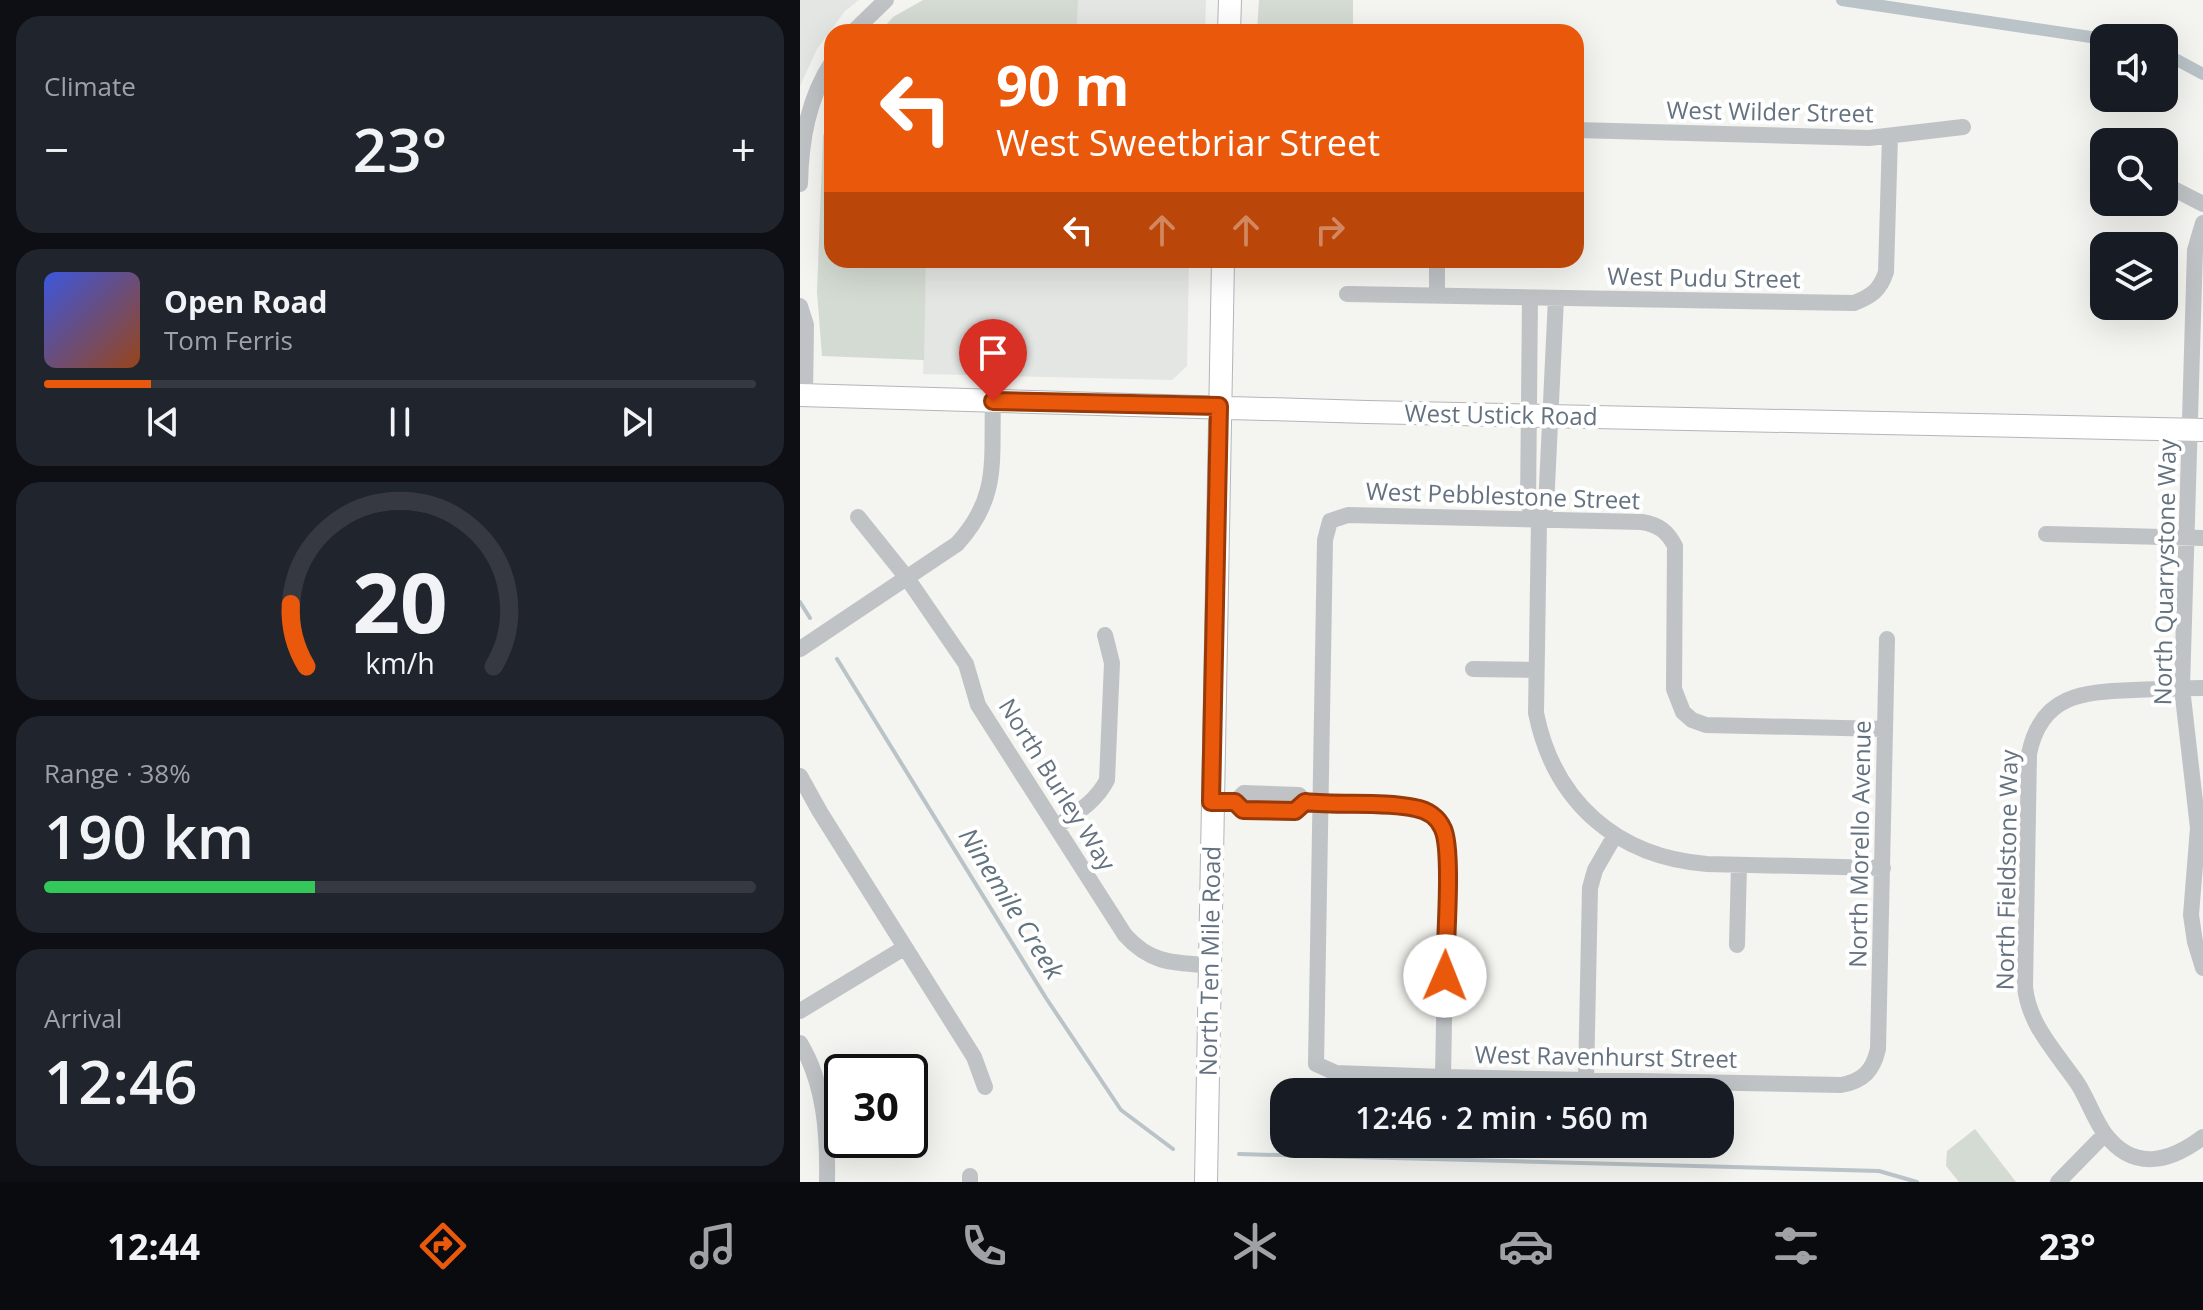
<!DOCTYPE html>
<meta charset="utf-8">
<style>
:root{--surface:#171b24;--page:#20242c;--text:#f1f3f6;--muted:#9ea1a6;--line:#363941;--accent:#ea580c}
body{margin:0;font-family:"Open Sans",sans-serif;background:var(--page);color:var(--text);height:100vh;display:flex;flex-direction:column;font-size:30px;white-space:nowrap}
*{box-sizing:border-box;margin:0}
p{font-size:26px;color:var(--muted)}
.icon{flex:none;width:44px;height:44px;fill:none;stroke:currentColor;stroke-width:2;stroke-linecap:round;stroke-linejoin:round}
.map{position:relative;flex:1;overflow:hidden}
.drawer{display:flex;flex-direction:column;gap:16px;padding:16px;background:#0d0f14;width:800px}
.drawer>*{flex:none}
.top-card{position:absolute;left:24px;top:24px;width:760px;height:244px;border-radius:24px;box-shadow:0 8px 32px #0002;background:#ea580c;color:#fff;overflow:hidden}
.tools{position:absolute;left:1290px;top:24px;display:grid;gap:16px}
.tools a{display:grid;place-items:center;width:88px;height:88px;border-radius:16px;background:var(--surface);box-shadow:0 8px 32px #0002;font-size:40px}
.speed{position:absolute;left:24px;top:1054px;display:flex;gap:16px;font-size:40px;font-weight:700;text-align:center}
.speed>*{display:grid;place-content:center;width:104px;height:104px;border-radius:50%;background:var(--surface);box-shadow:0 8px 32px #0002;line-height:1}
.speed .limit{border:4px solid #111;border-radius:12px;background:#fff;color:#111}
.pin{position:absolute;display:grid;place-items:center;width:68px;height:68px;color:#fff;margin:-82px -34px;border-radius:50% 50% 50% 0;rotate:-45deg;box-shadow:0 0 8px #0007}
.pin .icon{rotate:45deg}
.me{position:absolute;width:88px;margin:-44px;rotate:1deg;stroke-linejoin:round;filter:drop-shadow(0 0 6px #0008)}
.turn{display:flex;align-items:center;gap:28px;height:168px;padding:0 40px;font-size:36px}
.turn .icon{width:104px;height:104px;stroke-width:2.5}
.turn b{display:block;font-size:56px;line-height:68px}
.lanes{display:flex;align-items:center;height:76px;padding:0 40px;background:#0003;justify-content:center;gap:40px;direction:ltr}
.lanes .off{opacity:.35}
.big{font-size:60px;font-weight:600;line-height:1.1}
.drawer .card{flex:1;display:flex;flex-direction:column;justify-content:center;gap:12px;min-width:0;padding:0 28px;border-radius:24px;background:var(--page)}
.drawer .dial{align-items:center;gap:0}
.dial svg{height:208px;overflow:visible;fill:none;stroke:var(--line);stroke-width:7;stroke-linecap:round;text-anchor:middle}
.dial text{fill:var(--text);stroke:none}
.song{display:flex;align-items:center;gap:24px}
.cover{width:96px;height:96px;border-radius:12px;background:linear-gradient(135deg,hsl(230 70% 55%),hsl(20 70% 35%))}
.played{height:8px;border-radius:4px;background:linear-gradient(90deg,var(--accent) 15%,var(--line) 15%)}
.keys{display:flex;justify-content:space-around;direction:ltr}
.heat{display:flex;justify-content:space-between;align-items:center;font-size:44px;direction:ltr}
.charge{height:12px;border-radius:6px;background:linear-gradient(90deg,#34c759 38%,var(--line) 0)}
.trip{position:absolute;left:470px;top:1078px;width:464px;height:80px;border-radius:24px;background:var(--surface);box-shadow:0 8px 32px #0002;font-weight:600;line-height:80px;text-align:center}
.tab-bar{display:flex;height:128px;justify-content:space-around;align-items:center;background:#090b0e;color:var(--muted)}
.tab-bar .icon{width:56px;height:56px}
.tab-bar .on{color:var(--accent)}
.tab-bar b{font-size:36px;color:var(--text)}
main{display:flex;flex:1;min-height:0}
.map>svg:first-child{display:block}
</style>
<main>
<section class="drawer">
<div class="card"><p>Climate</p>
<div class="heat"><a>−</a><b class="big">23°</b><a>+</a></div>
</div>
<div class="card">
<div class="song"><i class="cover"></i><div><b>Open Road</b><p>Tom Ferris</p></div></div>
<div class="played"></div>
<div class="keys"><svg class="icon" aria-label="previous" viewBox="0 0 24 24"><path d="M18 5L8 12l10 7zM5 5v14"/></svg><svg class="icon" aria-label="pause" viewBox="0 0 24 24"><path d="M8 5v14M16 5v14"/></svg><svg class="icon" aria-label="next" viewBox="0 0 24 24"><path d="M6 5l10 7-10 7zM19 5v14"/></svg></div>
</div>
<div class="card dial"><svg viewBox="0 0 100 80">
<path d="M14 69A42 42 0 1 1 86 69"/>
<path d="M14 69A42 42 0 0 1 8 45" stroke="#ea580c"/>
<text x="50" y="56" font-size="32" font-weight="700">20</text>
<text x="50" y="72" font-size="11">km/h</text>
</svg></div>
<div class="card"><p>Range · 38%</p><b class="big">190 km</b><div class="charge"></div></div>
<div class="card"><p>Arrival</p><b class="big">12:46</b></div>
</section>
<div class="map">
<svg width="1403" height="1182" viewBox="0 0 1403 1182">
<rect width="100%" height="100%" fill="#f4f4f0"/>
<path fill="#e4e6e4" d="M0,0h59l-14,11 -28,38 -17,37z
M278,0h128l-1,32h-128z
M126,260h263l-2,106 -15,14 -249,-6z"/>
<path fill="#d4dbd2" d="M123,0h155l-1,32h-197l13,-15z
M459,0h94v32h-96z
M32,113v147h94l-2,100 -102,-4 -5,-64 6,-156z
M1175,1129l41,53h-57l-13,-16 1,-15z"/>
<g fill="none" stroke-linecap="round" stroke-linejoin="round">
<path stroke="#b9c3c8" stroke-width="4" d="M0,602l10,16
M37,659l209,339 75,112 52,39
M439,1154l640,17 38,11"/>
<path stroke="#b9c3c8" stroke-width="12" d="M1042,0l262,39
M1364,53l39,21"/>
<defs>
<path id="major" d="M429,32l1,-32
M0,395l567,17 836,18
M406,1182l17,-922"/>
</defs>
<use href="#major" stroke="#b2b6ba" stroke-width="24"/>
<path stroke="#bfc3c6" stroke-width="16" d="M53,32l33,-32
M776,130l293,8 94,-11
M0,184c1,-44 8,-85 32,-122
M1364,184l39,20
M1403,223l-8,27 -13,438 16,140 -7,87 4,27 8,26
M547,294l507,9c18,-7 26,-13 32,-31l4,-135
M637,296v-36
M730,298l-2,207 11,15 7,-13 10,-209
M0,306l6,19 -1,71
M58,517l49,61 59,86 12,41 147,230c25,28 47,28 83,30
M739,520l-3,193c18,89 81,144 171,151l176,4
M1246,534l157,4
M0,649l157,-105c43,-47 34,-83 36,-143
M673,669l62,1
M1403,688c-23,0 -46,1 -69,2 -51,2 -93,4 -105,64l-4,233c4,39 32,66 53,97 10,16 16,35 27,50 29,38 65,28 98,3
M1085,729l-179,-4 -14,-5 -9,-8 -9,-23 1,-143c-8,-15 -16,-21 -33,-24l-294,-7 -18,6 -5,19 -9,524 20,9 107,4 398,8c22,-4 32,-14 37,-36 4,-136 6,-273 9,-410
M0,776l20,36 154,245 11,30
M505,802l-10,9 -52,-1 -8,-8 9,-9 55,2 6,7 15,1c30,2 110,-6 123,26 4,9 3,22 4,31l-4,217
M257,826c19,-13 39,-24 50,-46l5,-117 -7,-28
M937,945l2,-80
M0,1011l104,-63
M0,1043c25,41 28,93 27,139
M786,1079l4,-191 5,-18 19,-33
M170,1182v-6
M1258,1182l47,-48"/>
<use href="#major" stroke="#fff" stroke-width="22"/>
</g>
<g fill="none" stroke-linecap="round" stroke-linejoin="round">
<defs>
<path id="route" d="M193,401l226,5 -8,396h24l8,8 52,1 10,-9c35,4 77,-1 110,6 12,2 23,9 28,21 10,22 2,117 2,147"/>
</defs>
<use href="#route" stroke="#983908" stroke-width="20"/>
<use href="#route" stroke="#ea580c" stroke-width="14"/>
</g>
<g text-anchor="middle" dominant-baseline="central" stroke-width="8" stroke-linejoin="round" paint-order="stroke">
<g font-size="24" fill="#647280" stroke="#fff">
<text transform="translate(970 111) rotate(1)">West Wilder Street</text>
<text transform="translate(904 277) rotate(1)">West Pudu Street</text>
<text transform="translate(701 414) rotate(1)">West Ustick Road</text>
<text transform="translate(703 495) rotate(2)">West Pebblestone Street</text>
<text transform="translate(1364 572) rotate(-89)">North Quarrystone Way</text>
<text transform="translate(258 784) rotate(58)">North Burley Way</text>
<text transform="translate(1059 844) rotate(-89)">North Morello Avenue</text>
<text transform="translate(1206 870) rotate(-89)">North Fieldstone Way</text>
<text transform="translate(409 961) rotate(-89)">North Ten Mile Road</text>
<text transform="translate(806 1056) rotate(1)">West Ravenhurst Street</text>
</g>
<g font-size="26" font-style="italic" fill="#60737e" stroke="#fff">
<text transform="translate(212 903) rotate(58)">Ninemile Creek</text>
</g>
</g>
</svg>
<div class="tools">
<a><svg class="icon" aria-label="sound" viewBox="0 0 24 24"><path d="M4 9h4l5-4v14l-5-4H4zM17 9q2 3 0 6"/></svg></a>
<a><svg class="icon" aria-label="search" viewBox="0 0 24 24"><circle cx="10" cy="10" r="6"/><path d="M15 15l6 6"/></svg></a>
<a><svg class="icon" aria-label="layers" viewBox="0 0 24 24"><path d="M12 4l9 5-9 5-9-5zM3 14l9 5 9-5"/></svg></a>
</div>
<div class="speed"><div class="limit">30</div></div>
<div class="pin" style="left:193px;top:401px;background:#d93025"><svg class="icon" aria-label="arrive" viewBox="0 0 24 24"><path d="M6 21V4h12l-3 4 3 4H6"/></svg></div>
<svg class="me" style="left:645px;top:976px" viewBox="-20 -20 40 40"><circle r="19" fill="#fff"/><path d="M0-13L10 11 0 6-10 11z" fill="#ea580c"/></svg>
<div class="trip">12:46 · 2 min · 560 m</div>
<div class="top-card">
<div class="turn"><svg class="icon" aria-label="left" viewBox="0 0 24 24"><path d="M17 20v-9H6M10 6l-5 5 5 5"/></svg><div><b>90 m</b>West Sweetbriar Street</div></div>
<div class="lanes"><svg class="icon" aria-label="left" viewBox="0 0 24 24"><path d="M17 20v-9H6M10 6l-5 5 5 5"/></svg><svg class="icon off" aria-label="ahead" viewBox="0 0 24 24"><path d="M12 20V5M6 11l6-6 6 6"/></svg><svg class="icon off" aria-label="ahead" viewBox="0 0 24 24"><path d="M12 20V5M6 11l6-6 6 6"/></svg><svg class="icon off" aria-label="right" viewBox="0 0 24 24"><path d="M7 20v-9h11M14 6l5 5-5 5"/></svg></div>
</div>
</div>
</main>
<nav class="tab-bar">
<b>12:44</b>
<svg class="icon on" aria-label="directions" viewBox="0 0 24 24"><path d="M12 3l9 9-9 9-9-9zM9 14v-3h6M13 9l2 2-2 2"/></svg>
<svg class="icon" aria-label="music" viewBox="0 0 24 24"><path d="M9 18V5l10-2v13"/><circle cx="6" cy="18" r="3"/><circle cx="16" cy="16" r="3"/></svg>
<svg class="icon" aria-label="phone" viewBox="0 0 24 24"><path d="M5 4h4l2 5-3 2q2 4 5 5l2-3 5 2v4C11 20 4 13 5 4z"/></svg>
<svg class="icon" aria-label="climate" viewBox="0 0 24 24"><path d="M12 3v18M4 7l16 10M4 17L20 7"/></svg>
<svg class="icon" aria-label="car" viewBox="0 0 24 24"><path d="M5 17H2v-5l4-1 3-4h7l3 4 3 1v5h-3M9 17h6M6 11h13"/><circle cx="7" cy="17" r="2"/><circle cx="17" cy="17" r="2"/></svg>
<svg class="icon" aria-label="filters" viewBox="0 0 24 24"><path d="M4 7h16M4 17h16"/><circle cx="9" cy="7" r="2"/><circle cx="15" cy="17" r="2"/></svg>
<b>23°</b>
</nav>
